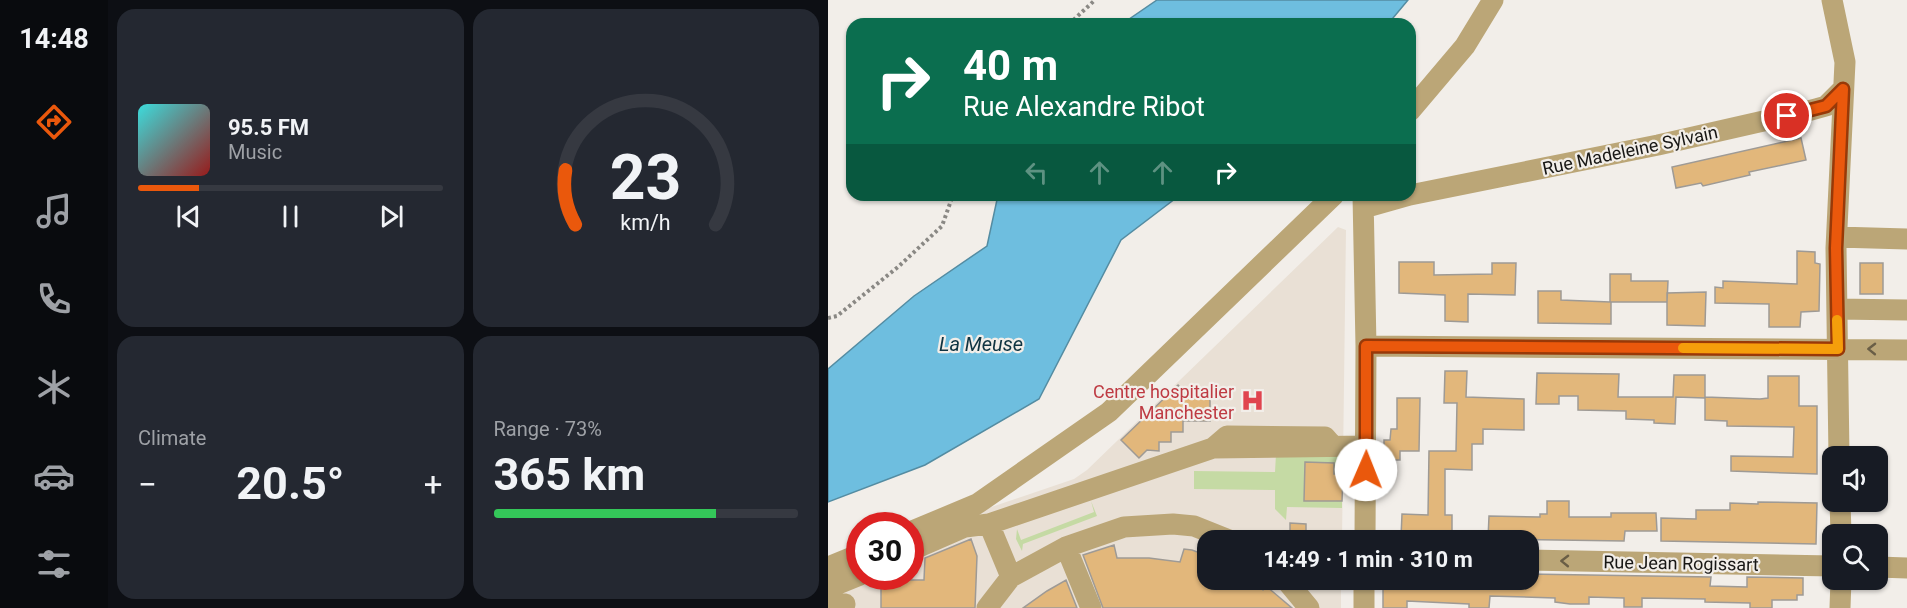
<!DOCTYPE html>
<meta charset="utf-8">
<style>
:root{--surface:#171b24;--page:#242831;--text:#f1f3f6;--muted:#9ea1a6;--line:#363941;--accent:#ea580c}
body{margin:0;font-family:Roboto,sans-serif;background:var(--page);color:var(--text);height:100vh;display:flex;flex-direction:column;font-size:22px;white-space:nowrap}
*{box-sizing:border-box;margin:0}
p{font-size:20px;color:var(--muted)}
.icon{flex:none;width:33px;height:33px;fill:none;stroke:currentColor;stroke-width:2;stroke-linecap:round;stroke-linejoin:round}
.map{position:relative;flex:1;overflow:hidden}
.sheet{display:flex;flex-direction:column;gap:9px;padding:9px;background:#0d0f14;width:720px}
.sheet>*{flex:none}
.top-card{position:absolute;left:18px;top:18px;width:570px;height:183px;border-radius:18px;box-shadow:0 2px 4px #0004;background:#0b6e4f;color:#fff;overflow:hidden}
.fabs{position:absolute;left:994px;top:446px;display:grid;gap:12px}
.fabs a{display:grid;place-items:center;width:66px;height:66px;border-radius:12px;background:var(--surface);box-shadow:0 2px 4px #0004;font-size:30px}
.speed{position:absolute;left:18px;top:512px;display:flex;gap:12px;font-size:30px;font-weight:700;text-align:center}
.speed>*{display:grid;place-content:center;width:78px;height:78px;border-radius:50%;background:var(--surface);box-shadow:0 2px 4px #0004;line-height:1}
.speed .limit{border:9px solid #d22;background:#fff;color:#111}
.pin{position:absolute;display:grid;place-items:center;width:51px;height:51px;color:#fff;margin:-26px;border:3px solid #fff;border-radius:50%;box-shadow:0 2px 6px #0007}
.me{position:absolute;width:66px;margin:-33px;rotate:1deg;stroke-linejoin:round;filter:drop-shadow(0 0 4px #0008)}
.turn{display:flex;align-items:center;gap:21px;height:126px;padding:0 18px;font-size:27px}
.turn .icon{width:78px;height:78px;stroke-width:2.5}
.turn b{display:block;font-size:42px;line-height:51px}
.lanes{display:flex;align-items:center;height:57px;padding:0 18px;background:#0003;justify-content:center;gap:30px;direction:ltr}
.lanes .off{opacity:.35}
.big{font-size:45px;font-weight:700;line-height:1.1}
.sheet .tile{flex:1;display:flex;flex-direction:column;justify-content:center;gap:9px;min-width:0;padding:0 21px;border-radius:18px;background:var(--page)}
.sheet .dial{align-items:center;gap:0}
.dial svg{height:156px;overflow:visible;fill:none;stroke:var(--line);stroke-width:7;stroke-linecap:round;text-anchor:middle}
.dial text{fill:var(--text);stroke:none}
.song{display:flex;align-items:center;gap:18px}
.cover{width:72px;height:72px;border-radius:9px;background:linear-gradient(135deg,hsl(180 70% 55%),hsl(0 70% 35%))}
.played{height:6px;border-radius:3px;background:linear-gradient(90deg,var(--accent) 20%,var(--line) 20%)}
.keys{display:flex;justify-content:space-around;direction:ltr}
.heat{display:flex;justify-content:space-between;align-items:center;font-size:33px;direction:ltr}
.charge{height:9px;border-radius:4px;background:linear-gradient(90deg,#34c759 73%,var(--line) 0)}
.sheet .tiles{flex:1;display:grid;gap:9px;grid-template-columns:repeat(2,1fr)}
.trip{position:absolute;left:369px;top:530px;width:342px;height:60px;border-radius:18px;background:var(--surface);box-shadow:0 2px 4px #0004;font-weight:700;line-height:60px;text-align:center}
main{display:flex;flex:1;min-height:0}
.tabs{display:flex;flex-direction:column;width:108px;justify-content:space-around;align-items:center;background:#090b0e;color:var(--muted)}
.tabs .icon{width:42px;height:42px}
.tabs .current{color:var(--accent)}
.tabs b{font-size:27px;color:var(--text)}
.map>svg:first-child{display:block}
</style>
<main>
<nav class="tabs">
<b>14:48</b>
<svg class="icon current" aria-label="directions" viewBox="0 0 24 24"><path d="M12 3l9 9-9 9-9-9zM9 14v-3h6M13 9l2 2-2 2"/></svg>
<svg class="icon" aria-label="music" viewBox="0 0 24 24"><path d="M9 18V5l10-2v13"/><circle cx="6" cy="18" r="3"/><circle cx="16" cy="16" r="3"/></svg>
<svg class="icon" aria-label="phone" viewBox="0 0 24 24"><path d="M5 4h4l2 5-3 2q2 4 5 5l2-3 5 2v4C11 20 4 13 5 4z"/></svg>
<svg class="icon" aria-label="climate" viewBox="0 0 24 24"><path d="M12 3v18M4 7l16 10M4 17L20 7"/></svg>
<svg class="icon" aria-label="car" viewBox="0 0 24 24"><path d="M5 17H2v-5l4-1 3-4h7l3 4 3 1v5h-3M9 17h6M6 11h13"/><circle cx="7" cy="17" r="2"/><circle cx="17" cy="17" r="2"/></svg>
<svg class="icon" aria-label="filters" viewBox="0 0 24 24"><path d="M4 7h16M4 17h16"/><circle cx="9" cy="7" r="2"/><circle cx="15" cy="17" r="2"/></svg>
</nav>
<section class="sheet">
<div class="tiles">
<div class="tile">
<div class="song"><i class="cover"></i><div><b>95.5 FM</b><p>Music</p></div></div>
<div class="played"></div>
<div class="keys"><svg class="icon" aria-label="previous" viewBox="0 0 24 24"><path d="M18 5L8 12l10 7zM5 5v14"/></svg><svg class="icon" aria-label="pause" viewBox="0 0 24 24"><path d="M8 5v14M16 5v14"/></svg><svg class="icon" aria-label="next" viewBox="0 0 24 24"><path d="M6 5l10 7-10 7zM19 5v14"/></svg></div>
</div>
<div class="tile dial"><svg viewBox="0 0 100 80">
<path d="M14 69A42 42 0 1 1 86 69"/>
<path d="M14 69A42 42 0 0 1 9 41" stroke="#ea580c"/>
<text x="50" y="56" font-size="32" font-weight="700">23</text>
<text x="50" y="72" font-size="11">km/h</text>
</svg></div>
<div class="tile"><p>Climate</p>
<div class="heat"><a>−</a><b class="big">20.5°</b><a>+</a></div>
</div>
<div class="tile"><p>Range · 73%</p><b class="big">365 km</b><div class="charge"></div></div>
</div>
</section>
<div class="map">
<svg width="1079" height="608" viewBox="0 0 1079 608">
<rect width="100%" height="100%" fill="#f2eee9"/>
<path fill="#e9e0d5" d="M510,227l8,3 -4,310h-134v39h133v29h-513l32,-32h50l1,-34 48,-24 115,-39 13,-9z"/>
<path fill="#c5daa4" d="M448,454l67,1v19h-9v-11h-29l-1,37 38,1v7l-55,-1 -1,13 -11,-11v-19l-81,-1v-18l81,1z
M263,501l6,15 -74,28 -1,7 -6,-12 1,-10 4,11 73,-28z"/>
<path fill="#6ebedf" stroke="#548ca2" stroke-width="1.5" d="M329,0h251l-20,24h-266z
M170,195h182l-59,45 -82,159 -114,66 -97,37v-133l86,-73 73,-50z"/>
<path fill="#e2b77b" stroke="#9e9a95" stroke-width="1.5" d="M973,138l5,22 -57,12 1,3 -47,11 -2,-3 -25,5 -4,-21z
M969,251l18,1v11l5,1 -1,47 -18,1 -1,15h-31v-23l-54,-1v-16l8,1v-7l74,3z
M571,262h35v13l58,-1v-11h24l-1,32 -47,-1v28l-23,-1v-26l-46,-2z
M1032,263h23v31h-23z
M782,274h21v7h37l-1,21h-56v22l-73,-1v-32h23v9l49,2z
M878,292l-1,34 -38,-1v-32z
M617,371h22l-1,26 58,2v31l-41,-1v15h-11v26l-27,-1v46h7v23l-51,-1 1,-23 26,1 1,-64h27l1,-48h-13z
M709,373l82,1 -1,23h55l1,-22h31v22l55,2 8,-1v-22h31v30h18v68l-86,-3v-15l62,1 1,-30 -67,-1v-5l-22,-1v-22l-29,-1 -1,27 -21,-1v-3l-28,-1v-8l-48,-1v-14h-19v8h-23z
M350,385l5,6 27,-1v31h-27v11h-12v10h-12v9l-12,-1 -8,8 -18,-18z
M569,398h23l-1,53h-19v9h-16v-20h6l1,-11h6z
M477,462l29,1v11h9l-1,27h-38z
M719,501h22v16h42v-4h45l1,18h-32l-1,10 -136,-2 1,-23 51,1v-3h7z
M930,502l59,1 -1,41 -155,-3v-23l35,1v-9h34v-7l28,1z
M462,523l16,1v16h-16z
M143,539l6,17 -2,52h-94v-28h43l1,-22z
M286,545l3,13h32l31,4 4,-13 8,1 16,6v23h42l13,11 3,-4 26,22h-189l-20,-53z
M700,574l183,3 -1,9 37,1v-10l56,1v17h-6v5h-25v8h-22v-5l-45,-1v-3l-63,-1v9h-18v-9l-35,-1v7h-19l-15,-2v-4l-65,-2 -1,12h-20v-4l-62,-3v7h-24v-29h69v3l35,1v-4h41z
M238,580l11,28h-54l24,-17z"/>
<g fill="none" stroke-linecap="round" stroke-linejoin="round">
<path stroke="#8a8884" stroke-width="4" stroke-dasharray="3 3" stroke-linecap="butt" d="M241,24l26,-24
M0,318l9,-2 61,-49 44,-41 11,-31"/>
<path stroke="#bba677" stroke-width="21" d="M1004,0l13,62 -9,186 3,208
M582,111l55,-65 28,-46
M535,195l3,151 -1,194
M582,195l248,-50 150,-34 18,-5 17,-17
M536,208l46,-13
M1009,237l70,2
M1009,309l70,1
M538,346l541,4
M504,445l-7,-8 -98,-1 -14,12 153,-2
M1012,501l1,33
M161,524l22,53 55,-30 58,-20 49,-3 21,2 35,14
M82,532l67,-28 132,-92 225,-217
M238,547l25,61
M82,551l55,-24 24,-3 224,-76
M700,560l305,6
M0,567l32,-13
M1050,567l29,1
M457,579l24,29
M0,588l32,-13
M0,596l2,6 15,2
M159,608l24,-31
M536,608v-29
M1012,608l1,-29"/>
</g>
<defs><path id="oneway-chevron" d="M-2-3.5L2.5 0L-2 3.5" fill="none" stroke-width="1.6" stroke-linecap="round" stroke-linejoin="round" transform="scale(1.5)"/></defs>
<g stroke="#6a5e46">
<use href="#oneway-chevron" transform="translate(1044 349) rotate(-179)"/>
<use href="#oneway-chevron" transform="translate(737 561) rotate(-179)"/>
</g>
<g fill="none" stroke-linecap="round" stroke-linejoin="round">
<defs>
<path id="route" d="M538,470v-124l472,3 -2,-101 7,-159 -17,17 -39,10"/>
</defs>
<use href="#route" stroke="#983908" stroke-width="15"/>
<use href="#route" stroke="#ea580c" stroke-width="10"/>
<path stroke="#f59e0b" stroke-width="10" d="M855,348l155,1 -1,-29"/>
</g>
<defs>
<symbol id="hospital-bare" viewBox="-9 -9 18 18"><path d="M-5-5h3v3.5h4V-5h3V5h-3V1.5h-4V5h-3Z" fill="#e0444e" stroke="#f2eee9" stroke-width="2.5" paint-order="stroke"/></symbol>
</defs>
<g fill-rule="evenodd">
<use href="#hospital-bare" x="408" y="384" width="33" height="33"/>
</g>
<g text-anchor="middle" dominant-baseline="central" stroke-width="4.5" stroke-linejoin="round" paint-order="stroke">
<g font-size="18" fill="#181715" stroke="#f2eee9">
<text transform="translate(802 150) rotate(-12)">Rue Madeleine Sylvain</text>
<text transform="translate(853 563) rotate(1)">Rue Jean Rogissart</text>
</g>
<g font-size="18" fill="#be3a42" stroke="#f2eee9" text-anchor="end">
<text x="406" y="391">Centre hospitalier<tspan x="406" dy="21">Manchester</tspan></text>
</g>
<g font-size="20" font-style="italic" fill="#0f3442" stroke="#f2eee9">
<text x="153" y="344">La Meuse</text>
</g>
</g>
</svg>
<div class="fabs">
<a><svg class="icon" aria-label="sound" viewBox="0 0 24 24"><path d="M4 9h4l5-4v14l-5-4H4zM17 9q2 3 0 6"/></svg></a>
<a><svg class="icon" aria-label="search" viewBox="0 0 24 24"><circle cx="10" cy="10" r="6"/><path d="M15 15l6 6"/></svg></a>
</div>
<div class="speed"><div class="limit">30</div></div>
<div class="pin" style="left:959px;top:116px;background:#d93025"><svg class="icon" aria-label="arrive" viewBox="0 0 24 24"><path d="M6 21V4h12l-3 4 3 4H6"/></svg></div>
<svg class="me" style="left:538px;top:470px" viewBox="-20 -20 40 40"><circle r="19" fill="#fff"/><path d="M0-13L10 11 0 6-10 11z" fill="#ea580c"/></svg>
<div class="trip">14:49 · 1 min · 310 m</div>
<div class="top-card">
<div class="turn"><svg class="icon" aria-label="right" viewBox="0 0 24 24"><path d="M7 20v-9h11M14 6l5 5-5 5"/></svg><div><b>40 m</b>Rue Alexandre Ribot</div></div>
<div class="lanes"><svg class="icon off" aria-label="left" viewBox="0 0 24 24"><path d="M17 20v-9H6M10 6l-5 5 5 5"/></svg><svg class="icon off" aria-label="ahead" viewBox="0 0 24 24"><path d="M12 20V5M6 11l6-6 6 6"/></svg><svg class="icon off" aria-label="ahead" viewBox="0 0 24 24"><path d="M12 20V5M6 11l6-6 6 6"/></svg><svg class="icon" aria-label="right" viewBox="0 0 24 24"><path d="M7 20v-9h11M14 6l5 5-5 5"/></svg></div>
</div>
</div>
</main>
